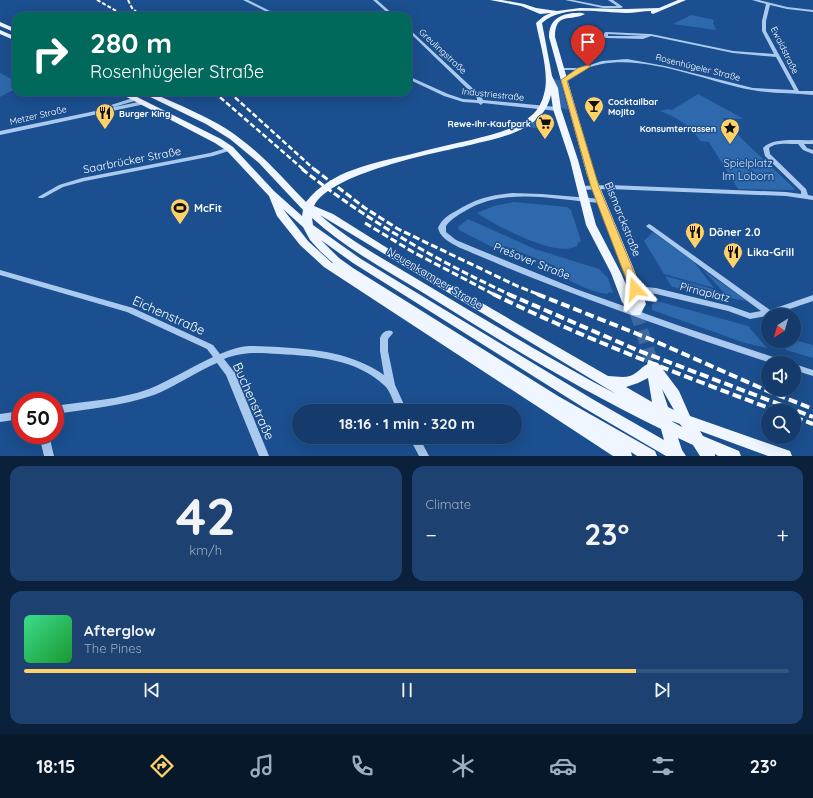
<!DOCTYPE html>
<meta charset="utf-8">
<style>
:root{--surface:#143b6b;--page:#1d4271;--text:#f1f3f6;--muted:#9dadc1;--line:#33557e;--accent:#ffd166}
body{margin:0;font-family:Quicksand,sans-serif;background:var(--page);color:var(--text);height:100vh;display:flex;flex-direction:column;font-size:15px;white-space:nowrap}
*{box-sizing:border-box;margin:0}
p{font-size:13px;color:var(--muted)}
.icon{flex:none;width:22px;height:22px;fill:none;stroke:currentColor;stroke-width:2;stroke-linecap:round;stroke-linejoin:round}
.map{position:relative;height:456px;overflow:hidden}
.details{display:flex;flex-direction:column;gap:10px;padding:10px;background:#0b203b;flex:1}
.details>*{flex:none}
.hud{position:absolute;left:12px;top:12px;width:400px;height:84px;border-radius:12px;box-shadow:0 4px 16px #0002,0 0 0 1px var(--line);background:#00695c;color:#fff;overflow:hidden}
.needle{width:26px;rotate:217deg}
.tools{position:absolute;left:761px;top:308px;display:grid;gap:8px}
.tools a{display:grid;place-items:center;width:40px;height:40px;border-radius:50%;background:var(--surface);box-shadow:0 4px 16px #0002,0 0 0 1px var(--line);font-size:20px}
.speed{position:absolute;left:12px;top:392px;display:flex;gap:8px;font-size:20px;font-weight:700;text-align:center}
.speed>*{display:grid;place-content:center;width:52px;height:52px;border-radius:50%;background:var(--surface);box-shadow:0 4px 16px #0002,0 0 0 1px var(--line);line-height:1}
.speed .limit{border:6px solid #d22;background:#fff;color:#111}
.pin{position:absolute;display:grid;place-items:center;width:34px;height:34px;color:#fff;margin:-41px -17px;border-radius:50% 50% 50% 0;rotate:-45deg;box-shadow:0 0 4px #0007}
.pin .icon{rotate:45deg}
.me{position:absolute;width:44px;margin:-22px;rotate:341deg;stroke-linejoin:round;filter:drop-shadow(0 0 3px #0008)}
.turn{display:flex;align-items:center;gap:14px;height:84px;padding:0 12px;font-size:18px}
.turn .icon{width:52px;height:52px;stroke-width:2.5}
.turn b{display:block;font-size:28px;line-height:34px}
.big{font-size:30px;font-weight:800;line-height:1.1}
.details .widget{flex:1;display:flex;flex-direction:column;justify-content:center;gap:6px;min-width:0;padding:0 14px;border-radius:12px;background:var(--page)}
.details .dial{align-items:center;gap:0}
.dial b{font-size:52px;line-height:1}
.song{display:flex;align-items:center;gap:12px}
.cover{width:48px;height:48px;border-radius:6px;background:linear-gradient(135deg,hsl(150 70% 55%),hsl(130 70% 35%))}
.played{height:4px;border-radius:2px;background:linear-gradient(90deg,var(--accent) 80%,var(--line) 80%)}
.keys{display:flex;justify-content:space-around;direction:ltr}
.heat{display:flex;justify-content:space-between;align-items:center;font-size:22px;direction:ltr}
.details .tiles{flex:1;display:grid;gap:10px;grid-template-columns:1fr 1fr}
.widget:last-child{grid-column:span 2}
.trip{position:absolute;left:292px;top:404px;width:230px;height:40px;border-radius:20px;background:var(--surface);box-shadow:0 4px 16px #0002,0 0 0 1px var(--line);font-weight:800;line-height:40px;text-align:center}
.dock{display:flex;height:64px;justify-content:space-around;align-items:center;background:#08182b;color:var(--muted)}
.dock .icon{width:28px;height:28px}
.dock .active{color:var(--accent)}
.dock b{font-size:18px;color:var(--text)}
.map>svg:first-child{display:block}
</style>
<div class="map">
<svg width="813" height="456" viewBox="0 0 813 456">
<rect width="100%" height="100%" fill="#1b4f8f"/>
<path fill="#2e69ad" d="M691,15l23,5 -1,3 3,7 -43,-6z
M0,73l16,8 -1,8 -15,8z
M553,79l7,1 8,30 -8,-3z
M698,94l46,25 -22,-1 22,23 51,48 -1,1 -56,-1 -29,-47 -9,-1c-8,-15 -24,-24 -40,-30l8,-2 4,1z
M541,116l10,4 2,4 -4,3 -10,-1v2h-15z
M514,202l53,5 4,3 10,31 -3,2 -1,3c-3,1 -8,3 -12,3 -23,0 -69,-23 -88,-36l17,-7z
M468,219l67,30 64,20 9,9 5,15 -4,-1 -2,2c-18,-2 -36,-13 -52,-21v-7l-50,-20 -7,4 -39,-20 -1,-3z
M653,232l41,30 20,26 -50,-14 -20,-33z
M703,270l44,31 -18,-3z
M665,276l51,14 6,7 -50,-10z
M657,301l91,25 19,22 -22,-5 -93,-33v-6z
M794,340l19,5v13l-27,-8 -8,-9z"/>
<path fill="#4478b7" stroke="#305480" d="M92,11l15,5h-35z
M282,11l10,5h-30z"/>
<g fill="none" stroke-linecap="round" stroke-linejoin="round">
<path stroke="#3d69a0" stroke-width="13" stroke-dasharray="13 6" stroke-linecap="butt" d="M636,312l17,54"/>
<path fill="#a9c9ee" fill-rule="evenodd" d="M243,0h5l32,16h-5z
M373,0h4l18,16h-4z
M565,0h8l30,6h14l-9,-6h5l10,7 -2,1h-18z
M752,0h7l28,7 26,3v2l-26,-3 -17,-4 -4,16v10l33,60h14v4c-20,-2 -41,-1 -61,-5 -50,-9 -122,-44 -171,-19 -6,2 -10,7 -15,10l-4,-1 13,-10h-14l-2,-1v-1h22l21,-7 25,-2 38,7 88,22 41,2 -18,-33 -43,-4 -82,-17 -8,3 -37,-1 -2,-1v-4l2,-1 45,2 82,17 41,3 -12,-23v-10l4,-17zM608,34l37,2h-37z
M408,28l73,68 2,4 74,7 3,2 -3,2 -74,-8 -2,2 -3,-2 -15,-1 -19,-6 -36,-17v-3l40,18 15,5 14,1v-2l-69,-67z
M136,97l3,2 -1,1 -24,7 -3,-2z
M143,101l3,2 -1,1 -145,31v-4z
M813,140v4h-9l3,4 6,2v4l-10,-4 -5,-6c-10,0 -22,-2 -29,4l1,6 36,35 2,6 5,1v4l-27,-4 -177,-7 -28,1 -3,-2 3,-2 28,-1 177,7 15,2v-3l-36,-35 -2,-8c10,-11 36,-7 50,-8z
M230,147l2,1v2l-19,6 -128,25 -22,6 -20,11h-4l-1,-1 21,-12 23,-7 128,-25z
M512,193l30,1 59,5 3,2 -3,2c-45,-3 -95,-17 -136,8 -7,4 -14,8 -19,15v6l10,8 19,8 101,41 104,37 105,35 1,2h-15c-81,-26 -161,-55 -241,-86 -18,-7 -36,-15 -53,-22 -11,-5 -24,-9 -33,-17 -3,-3 -5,-6 -6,-10 3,-8 10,-13 18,-17 19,-12 34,-16 56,-18z
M649,224l2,1 119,85 43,-15v6l-41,14 -22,4 -22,-8 -72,-17 -24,-3 -1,-2 1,-2 3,-1 21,2 74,18 20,7 11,-2 -114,-84 -1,-1z
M0,270l133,38 80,37 7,9c10,-4 20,-8 30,-8 9,0 19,1 28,1 37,2 75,6 106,28l-4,-24v-13c2,-5 6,-9 12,-7l1,2 -5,6v12l7,34 12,26h-10c-3,-7 -6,-19 -12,-25 -28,-27 -69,-30 -106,-32 -21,-1 -34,-3 -55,5l11,14 34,83h-10l-33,-81 -9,-12c-21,9 -41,23 -63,32 -32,11 -66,14 -99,19v-8c31,-5 64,-6 94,-17 22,-9 42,-22 64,-32l-6,-8 -80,-37 -127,-37z
M794,364l19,6v6l-19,-6z
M21,411v8l-21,3v-8z
M39,435h10l5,21h-10z
M409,437h10l10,19h-10z"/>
<path fill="#f0f6ff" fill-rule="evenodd" d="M490,0h12l22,4 12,4 21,3 23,-3 46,1 33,-1 19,-8h8l-33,14 -2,-1v-2c-8,0 -16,2 -25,2 -26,0 -62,-9 -84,10l10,53 6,12 3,21 17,51 18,65 25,48 12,28 -8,-29 -38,-97 -38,-138c0,-16 9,-22 24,-24 4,0 8,-1 12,1 -14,8 -30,-3 -30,23l40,138 40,97 11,32 -6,11h-8l-10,-13 -11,-29 -25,-48 -16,-65 -17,-51 -2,-14c-2,8 -6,17 -13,23 -18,17 -45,21 -68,27 -35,8 -140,28 -156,61l19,8 59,37 216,125c7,0 15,2 22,0 11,-4 16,-17 28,-13l21,28 11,25 100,35 2,5h-24l-68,-25 3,5 36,15 2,5h-23l-3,-2v2h-15l-7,-11 -15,-7 4,12 4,6h-20l-82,-48 -231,-145 -32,-23 18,18 14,10 205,128 97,55 2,5h-20l-6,-4 1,4h-19l-289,-189 -24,-22 -23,-29 -8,-20 -42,-45 -12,-8 -98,-51h10l94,47 12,8 41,44 28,25 1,-6 -44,-47 -29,-24 -24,-15 -66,-32h10c33,15 69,28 97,52 22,17 40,39 59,58 25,-32 68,-39 106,-48 19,-5 39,-10 59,-14 20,-5 45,-10 61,-25 6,-5 10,-13 12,-21 6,-19 -4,-50 -8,-71l8,-7 7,-3 -11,1 -19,-8zM283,209l20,18 7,13 10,11 13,12h-1l-24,-22zM320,215l296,179c-64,-34 -127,-72 -189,-109 -36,-22 -75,-42 -107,-70zM312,218c35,32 78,54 118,79 75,47 151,93 231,132l3,11 -70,-40 -233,-141 -48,-34zM648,378l4,24 -26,-15 12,-4zM662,389l12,21 -6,-3zM672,421l8,3 2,3 -9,-5z
M0,22l16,7v4l-16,-7z
M0,30l16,7v4l-16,-7z"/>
<path stroke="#fff" stroke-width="2" stroke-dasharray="4 2" stroke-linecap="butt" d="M97,0l28,16
M128,0l4,8 9,8"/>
<path stroke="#fff" stroke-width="2.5" stroke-dasharray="5.5 2.5" stroke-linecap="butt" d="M214,92l90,78
M229,92l86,78"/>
<path stroke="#fff" stroke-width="3" stroke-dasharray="7 3" stroke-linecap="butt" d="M302,169c64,51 135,92 209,126
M314,169l51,39 33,21 119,57 23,9
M365,223l48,29 82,43"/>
<path stroke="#fff" stroke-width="4" stroke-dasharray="9 4" stroke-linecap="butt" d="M493,294c92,45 188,81 284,117
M508,294l129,56 176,67
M537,294l113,45 120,53 43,17
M794,417l19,7"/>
</g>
<path fill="#ffd166" stroke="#a68842" d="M588,65l3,1c-7,5 -16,10 -24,15l32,106 42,102 -6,3 -5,-3 -39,-102 -30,-107 17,-12z"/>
<defs>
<symbol id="bar-pin" viewBox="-11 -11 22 30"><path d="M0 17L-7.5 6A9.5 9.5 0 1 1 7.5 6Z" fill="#ffd166" stroke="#1b4f8f"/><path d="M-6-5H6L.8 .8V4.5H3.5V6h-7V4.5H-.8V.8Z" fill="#111"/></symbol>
<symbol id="restaurant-pin" viewBox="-11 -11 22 30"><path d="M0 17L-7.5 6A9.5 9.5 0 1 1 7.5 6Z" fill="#ffd166" stroke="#1b4f8f"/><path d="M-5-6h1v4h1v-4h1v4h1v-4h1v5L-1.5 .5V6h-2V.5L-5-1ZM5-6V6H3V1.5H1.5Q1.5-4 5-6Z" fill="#111"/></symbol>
<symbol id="supermarket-pin" viewBox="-11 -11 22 30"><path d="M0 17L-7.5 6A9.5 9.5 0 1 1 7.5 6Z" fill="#ffd166" stroke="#1b4f8f"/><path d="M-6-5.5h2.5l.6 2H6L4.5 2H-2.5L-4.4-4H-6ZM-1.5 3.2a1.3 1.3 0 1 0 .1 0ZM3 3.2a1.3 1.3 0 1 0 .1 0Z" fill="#111"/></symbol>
<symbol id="sight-pin" viewBox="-11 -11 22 30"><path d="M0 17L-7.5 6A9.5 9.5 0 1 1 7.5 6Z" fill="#ffd166" stroke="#1b4f8f"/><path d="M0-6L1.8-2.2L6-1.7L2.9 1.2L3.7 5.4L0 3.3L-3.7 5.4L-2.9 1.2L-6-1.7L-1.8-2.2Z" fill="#111"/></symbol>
<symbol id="stadium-pin" viewBox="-11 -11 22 30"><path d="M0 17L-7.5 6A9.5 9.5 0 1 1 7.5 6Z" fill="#ffd166" stroke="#1b4f8f"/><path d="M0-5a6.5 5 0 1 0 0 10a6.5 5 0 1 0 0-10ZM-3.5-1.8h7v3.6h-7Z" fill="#111"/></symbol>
</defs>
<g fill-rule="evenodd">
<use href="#bar-pin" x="583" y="95" width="22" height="30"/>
<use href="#restaurant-pin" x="94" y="102" width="22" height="30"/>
<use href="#supermarket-pin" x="534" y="112" width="22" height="30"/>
<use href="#sight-pin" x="719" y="117" width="22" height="30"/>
<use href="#stadium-pin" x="169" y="197" width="22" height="30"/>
<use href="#restaurant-pin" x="684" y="221" width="22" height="30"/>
<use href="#restaurant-pin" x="722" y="241" width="22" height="30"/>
</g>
<g text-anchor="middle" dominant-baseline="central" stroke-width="3" stroke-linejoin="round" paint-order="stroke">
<g font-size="9" fill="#fff" stroke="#1b4f8f">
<text transform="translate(785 50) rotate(64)">Ewaldstraße</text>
<text transform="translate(443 51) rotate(43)">Greulingstraße</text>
<text transform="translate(698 67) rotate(14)">Rosenhügeler Straße</text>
<text transform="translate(493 94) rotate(6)">Industriestraße</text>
<text transform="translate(38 115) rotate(-13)">Metzer Straße</text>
</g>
<g font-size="9" font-weight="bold" fill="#fff" stroke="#1b4f8f" text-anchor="start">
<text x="608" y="101">Cocktailbar<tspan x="608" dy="10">Mojito</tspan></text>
<text x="119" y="113">Burger King</text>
<text x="531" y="123" text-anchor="end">Rewe-Ihr-Kaufpark</text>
<text x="716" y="128" text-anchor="end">Konsumterrassen</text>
</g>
<g font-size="11" fill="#fff" stroke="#1b4f8f">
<text transform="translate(132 160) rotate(-11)">Saarbrücker Straße</text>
<text transform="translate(623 219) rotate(68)">Bismarckstraße</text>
<text transform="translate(532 261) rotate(22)">Prešover Straße</text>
<text transform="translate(435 278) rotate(31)">Neuenkamper Straße</text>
<text transform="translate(705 292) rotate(14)">Pirnaplatz</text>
</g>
<g font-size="11" fill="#cfe3fa" stroke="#1b4f8f">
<text x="748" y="163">Spielplatz<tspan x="748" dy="13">Im Loborn</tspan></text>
</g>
<g font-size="11" font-weight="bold" fill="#fff" stroke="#1b4f8f" text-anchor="start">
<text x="194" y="208">McFit</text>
<text x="709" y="232">Döner 2.0</text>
<text x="747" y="252">Lika-Grill</text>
</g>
<g font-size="13" fill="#fff" stroke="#1b4f8f">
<text transform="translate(169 315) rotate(24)">Eichenstraße</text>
<text transform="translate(254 401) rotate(66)">Buchenstraße</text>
</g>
</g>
</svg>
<div class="tools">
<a><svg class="needle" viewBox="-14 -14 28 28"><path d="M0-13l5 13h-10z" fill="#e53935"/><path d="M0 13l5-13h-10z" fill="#9dadc1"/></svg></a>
<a><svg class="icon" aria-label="sound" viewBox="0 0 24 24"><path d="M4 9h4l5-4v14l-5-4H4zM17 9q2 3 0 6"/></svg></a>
<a><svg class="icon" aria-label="search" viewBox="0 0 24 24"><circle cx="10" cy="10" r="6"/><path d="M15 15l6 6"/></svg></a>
</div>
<div class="speed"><div class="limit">50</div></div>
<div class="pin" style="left:588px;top:66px;background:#d93025"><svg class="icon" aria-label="arrive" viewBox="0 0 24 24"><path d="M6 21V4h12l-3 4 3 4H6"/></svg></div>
<svg class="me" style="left:635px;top:289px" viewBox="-20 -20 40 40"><path d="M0-17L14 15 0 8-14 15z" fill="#ffd166" stroke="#fff" stroke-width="4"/></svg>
<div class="trip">18:16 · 1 min · 320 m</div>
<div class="hud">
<div class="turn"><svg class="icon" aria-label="right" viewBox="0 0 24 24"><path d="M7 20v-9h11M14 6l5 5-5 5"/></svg><div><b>280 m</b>Rosenhügeler Straße</div></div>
</div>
</div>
<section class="details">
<div class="tiles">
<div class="widget dial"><b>42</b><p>km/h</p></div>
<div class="widget"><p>Climate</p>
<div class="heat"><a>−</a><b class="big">23°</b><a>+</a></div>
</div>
<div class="widget">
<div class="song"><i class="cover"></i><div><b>Afterglow</b><p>The Pines</p></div></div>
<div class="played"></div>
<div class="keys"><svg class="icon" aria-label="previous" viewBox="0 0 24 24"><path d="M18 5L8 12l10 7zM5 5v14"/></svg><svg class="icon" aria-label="pause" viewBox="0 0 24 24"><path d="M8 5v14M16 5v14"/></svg><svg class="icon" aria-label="next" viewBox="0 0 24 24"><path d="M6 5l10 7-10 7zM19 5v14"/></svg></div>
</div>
</div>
</section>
<nav class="dock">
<b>18:15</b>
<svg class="icon active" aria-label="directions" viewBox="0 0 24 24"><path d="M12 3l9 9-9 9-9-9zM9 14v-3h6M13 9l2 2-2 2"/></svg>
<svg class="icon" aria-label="music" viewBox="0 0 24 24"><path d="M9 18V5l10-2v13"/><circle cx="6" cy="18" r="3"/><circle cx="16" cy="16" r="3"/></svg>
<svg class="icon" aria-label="phone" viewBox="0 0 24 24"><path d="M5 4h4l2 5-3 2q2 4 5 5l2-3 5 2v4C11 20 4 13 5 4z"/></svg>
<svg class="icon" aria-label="climate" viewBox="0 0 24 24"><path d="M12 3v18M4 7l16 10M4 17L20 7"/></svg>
<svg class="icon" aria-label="car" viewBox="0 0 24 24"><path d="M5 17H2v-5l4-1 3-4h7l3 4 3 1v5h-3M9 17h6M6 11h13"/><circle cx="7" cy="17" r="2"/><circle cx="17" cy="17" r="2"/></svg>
<svg class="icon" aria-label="filters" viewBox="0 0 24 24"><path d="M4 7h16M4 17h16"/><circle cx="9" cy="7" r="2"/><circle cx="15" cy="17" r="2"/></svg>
<b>23°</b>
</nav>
